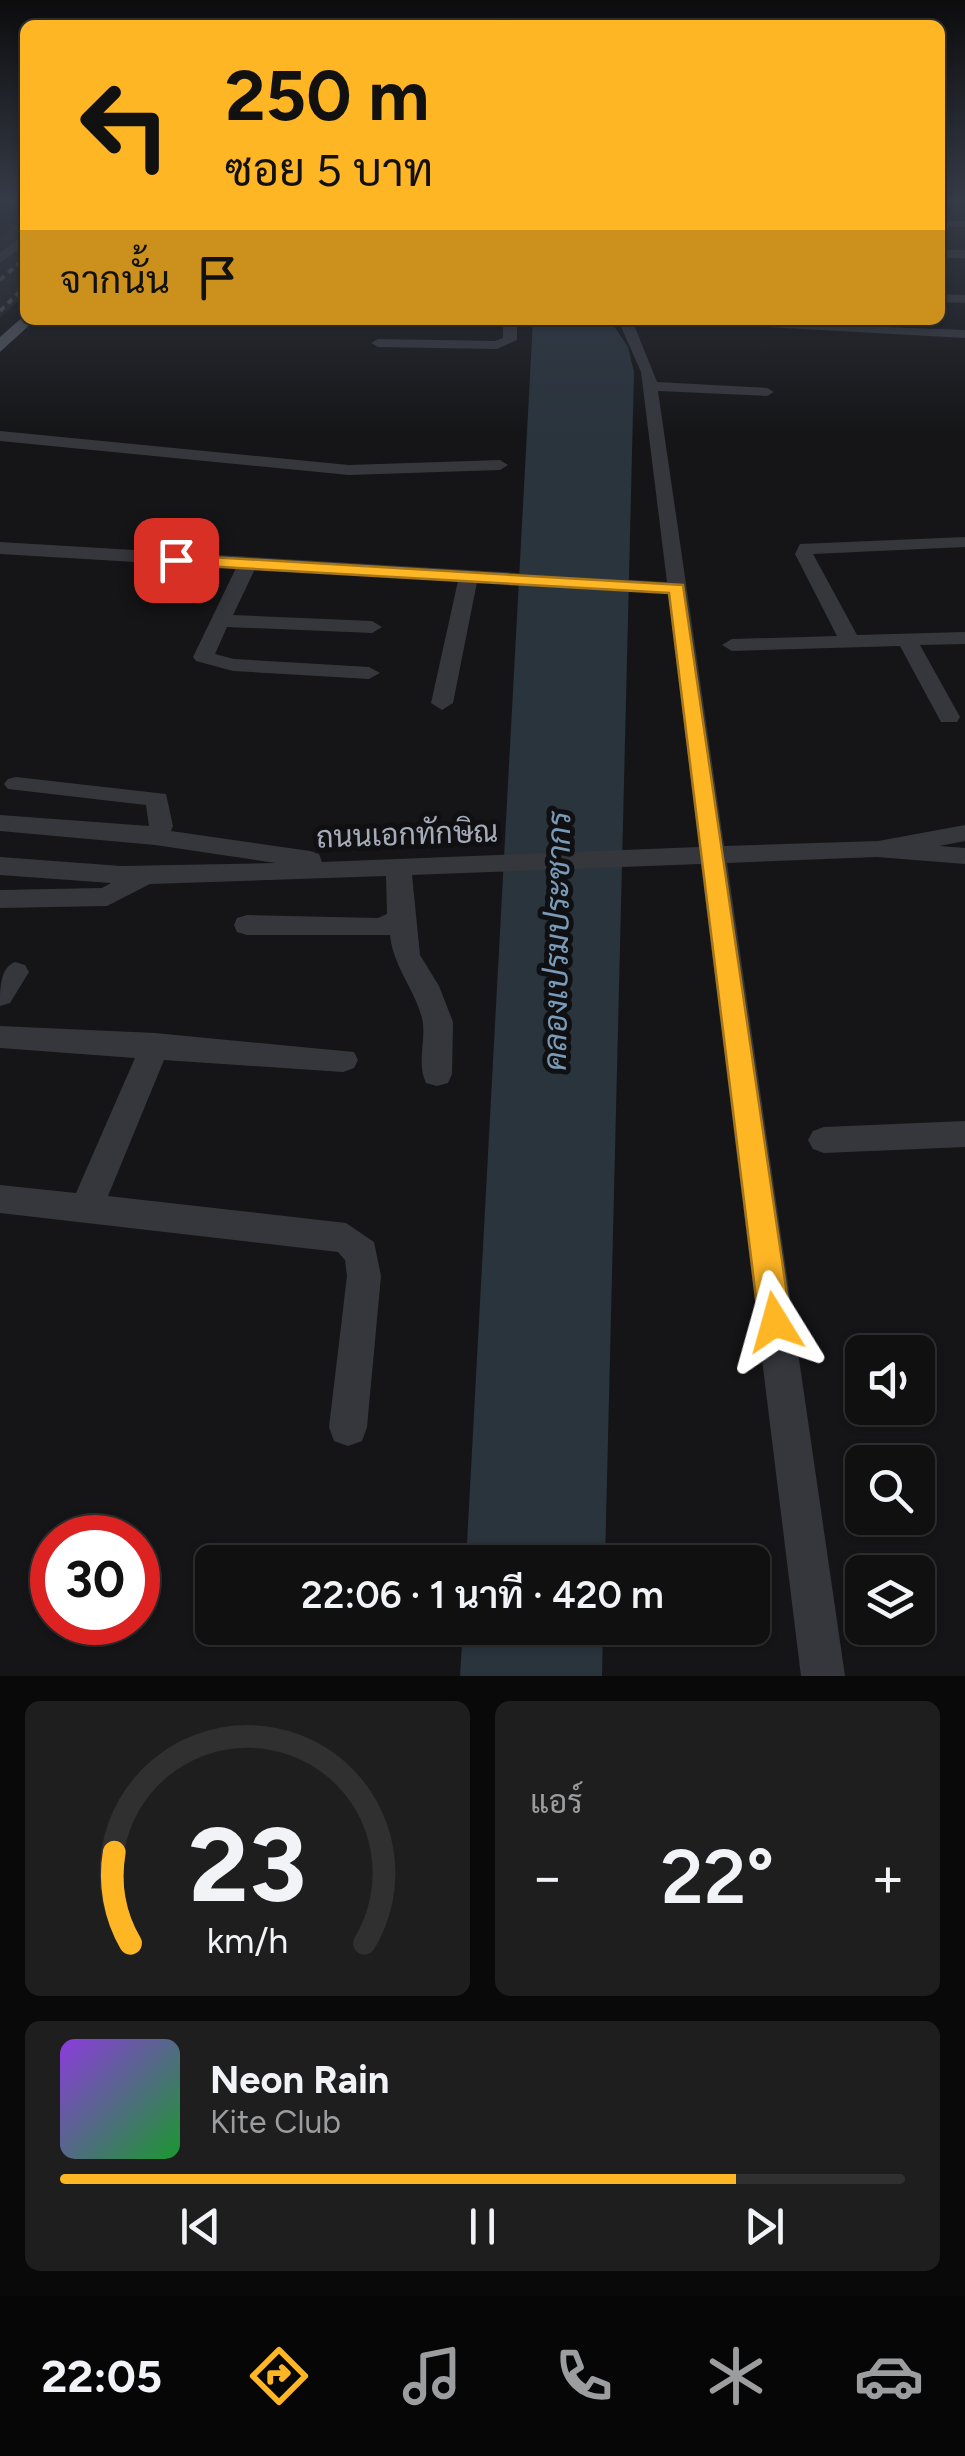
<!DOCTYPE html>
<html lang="th">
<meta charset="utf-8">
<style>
:root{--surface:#101011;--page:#1e1e1f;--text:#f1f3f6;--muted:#9c9d9f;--line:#303031;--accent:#ffb625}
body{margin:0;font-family:Figtree,Sarabun,sans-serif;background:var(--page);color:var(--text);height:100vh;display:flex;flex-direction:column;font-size:38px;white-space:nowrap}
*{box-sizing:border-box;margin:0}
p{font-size:32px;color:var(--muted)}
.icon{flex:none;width:55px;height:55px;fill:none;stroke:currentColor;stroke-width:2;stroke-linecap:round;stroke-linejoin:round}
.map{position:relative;height:1676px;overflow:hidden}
.sheet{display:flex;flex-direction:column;gap:25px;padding:25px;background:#090909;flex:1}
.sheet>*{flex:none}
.banner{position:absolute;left:20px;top:20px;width:925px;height:305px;border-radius:15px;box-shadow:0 2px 8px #0004,0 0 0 2px var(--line);background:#ffb625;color:#111;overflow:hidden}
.tools{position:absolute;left:845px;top:1335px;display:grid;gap:20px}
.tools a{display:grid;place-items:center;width:90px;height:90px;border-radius:15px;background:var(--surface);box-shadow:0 2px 8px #0004,0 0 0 2px var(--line);font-size:50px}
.speed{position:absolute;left:30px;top:1515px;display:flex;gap:20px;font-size:50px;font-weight:700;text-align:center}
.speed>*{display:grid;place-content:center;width:130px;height:130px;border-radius:50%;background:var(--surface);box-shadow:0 2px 8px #0004,0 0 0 2px var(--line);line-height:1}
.speed .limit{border:15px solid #d22;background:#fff;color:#111}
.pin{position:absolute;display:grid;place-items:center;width:85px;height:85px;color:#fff;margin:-42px;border-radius:20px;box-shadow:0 5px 15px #0006}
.me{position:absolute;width:110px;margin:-55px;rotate:352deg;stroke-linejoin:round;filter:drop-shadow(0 0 8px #0008)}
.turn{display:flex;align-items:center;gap:35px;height:210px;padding:0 40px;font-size:45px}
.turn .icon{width:130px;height:130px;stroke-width:2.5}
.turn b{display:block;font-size:70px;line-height:85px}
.then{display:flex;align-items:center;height:95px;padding:0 40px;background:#0003;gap:20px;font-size:38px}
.big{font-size:75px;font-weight:600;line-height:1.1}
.sheet .card{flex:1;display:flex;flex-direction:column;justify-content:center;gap:15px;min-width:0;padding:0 35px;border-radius:15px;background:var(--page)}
.sheet .dial{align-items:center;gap:0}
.dial svg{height:260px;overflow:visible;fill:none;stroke:var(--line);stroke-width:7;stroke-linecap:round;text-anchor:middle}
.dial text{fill:var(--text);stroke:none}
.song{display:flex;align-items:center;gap:30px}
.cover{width:120px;height:120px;border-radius:15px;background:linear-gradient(135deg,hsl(270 70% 55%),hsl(130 70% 35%))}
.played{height:10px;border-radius:5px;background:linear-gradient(90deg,var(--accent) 80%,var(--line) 80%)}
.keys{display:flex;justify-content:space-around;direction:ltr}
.heat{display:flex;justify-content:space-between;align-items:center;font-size:55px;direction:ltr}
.sheet .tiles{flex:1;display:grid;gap:25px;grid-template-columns:1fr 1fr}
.card:last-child{grid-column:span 2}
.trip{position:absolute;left:195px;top:1545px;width:575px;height:100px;border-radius:15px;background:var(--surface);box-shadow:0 2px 8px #0004,0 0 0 2px var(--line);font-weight:600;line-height:100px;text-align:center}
.dock{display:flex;height:160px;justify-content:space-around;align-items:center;background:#060607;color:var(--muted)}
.dock .icon{width:70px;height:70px}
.dock .selected{color:var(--accent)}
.dock b{font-size:45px;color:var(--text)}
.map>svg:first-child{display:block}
</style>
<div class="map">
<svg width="965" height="1676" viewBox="0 0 965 1676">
<rect width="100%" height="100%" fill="#151517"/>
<path fill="#212124" d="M25,217v78l-25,23v-80z"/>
<path fill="#2a343d" d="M533,320h77l18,27 6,25 -29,1190h-139z
M463,1628h140l-1,48h-142z"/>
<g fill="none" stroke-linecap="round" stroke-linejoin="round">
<path fill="#36373d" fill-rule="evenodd" d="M940,221h25v6h-25z
M25,235v9l-25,19v-10z
M940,250h25v8h-25z
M940,294l25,1v8l-25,-1z
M503,320h14v20l-20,9 -119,-2 -7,-4 7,-4 117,2 8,-3z
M618,320h14l25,62 110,6 7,4 -7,4 -109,-5 66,455 154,-5 87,-16v16l-26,5 26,2v16l-88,-7 -150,6 118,813h-44l-100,-812 -289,11 8,80 19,31 14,36 -1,52 -4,9 -11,3 -11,-3c-10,-20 1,-44 -4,-65 -8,-30 -29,-52 -32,-83h-143l-10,-3 -3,-7 3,-7 10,-3 131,3 9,-4 -1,-38 -236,8 -43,22 -107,2v-18l102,-2 9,-5 -111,-8v-18l121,9 155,-3 -121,-18 -155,-14v-16l149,11 -3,-21 -138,-16 -4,-5 4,-5 8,-2 150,17 7,32 -2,5 139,20 9,3 3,8 377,-15 -31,-254 -191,-11 -24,121 -11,7 -11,-7 27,-122 -203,-12 -22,46 139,6 10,6 -10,6 -145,-6 -12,27 19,5 135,8 11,6 -11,6 -136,-8 -37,-10 -3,-4 43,-89 -236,-14v-12l667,40 -26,-210z
M705,320l260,10v8l-253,-14z
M0,431l349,34 151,-5 8,5 -8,5 -151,5 -349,-34z
M965,537v10l-152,7 44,81 108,-3v12l-45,1 40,72 -3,5h-16l-41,-76 -168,5 -10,-6 10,-6 105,-3 -42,-82 5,-10z
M15,962l10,3 4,7 -19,31 -10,3c0,-18 0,-38 15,-44z
M0,1026l155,7 199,19 4,8 -4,8 -11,4 -179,-12 -56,136 238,27 28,19 7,34 -14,151 -5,14 -14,5 -14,-5 -5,-14 18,-151 -2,-16 -7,-8 -338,-39v-28l76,8 59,-135 -135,-10z
M965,1121v26l-141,6 -11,-4 -5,-9 5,-9 11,-4z"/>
<path fill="#51545c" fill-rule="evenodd" d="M25,315v5h10l-35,32v-15z"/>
<path stroke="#484b52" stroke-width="4" stroke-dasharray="6 5" stroke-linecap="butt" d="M0,280l25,-22
M0,311l25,-24"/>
</g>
<linearGradient id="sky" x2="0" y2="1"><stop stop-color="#0c0c0d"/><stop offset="0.46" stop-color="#353b47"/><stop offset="1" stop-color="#353b47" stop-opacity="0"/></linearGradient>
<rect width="965" height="436" fill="url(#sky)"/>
<path fill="#ffb625" stroke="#a67618" stroke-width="2.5" d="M176,555l507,30 108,737 -4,10 -12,5 -12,-5 -4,-10 -90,-729 -499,-29 -2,-4z"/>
<g text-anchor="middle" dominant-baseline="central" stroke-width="10" stroke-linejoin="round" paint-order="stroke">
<g font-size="30" fill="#a5abb9" stroke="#101012">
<text transform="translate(407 834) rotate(-2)">ถนนเอกทักษิณ</text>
</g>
<g font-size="32" font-style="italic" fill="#799ab8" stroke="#101012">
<text transform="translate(557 941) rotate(-89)">คลองเปรมประชากร</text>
</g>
</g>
</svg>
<div class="tools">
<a><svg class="icon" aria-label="sound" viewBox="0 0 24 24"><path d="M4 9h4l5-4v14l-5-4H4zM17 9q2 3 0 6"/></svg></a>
<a><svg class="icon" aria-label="search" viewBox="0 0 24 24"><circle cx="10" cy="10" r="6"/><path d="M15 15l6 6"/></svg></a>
<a><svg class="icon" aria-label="layers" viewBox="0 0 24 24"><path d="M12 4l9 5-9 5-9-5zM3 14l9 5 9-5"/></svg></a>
</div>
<div class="speed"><div class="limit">30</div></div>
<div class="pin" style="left:176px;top:560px;background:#d93025"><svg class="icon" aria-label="arrive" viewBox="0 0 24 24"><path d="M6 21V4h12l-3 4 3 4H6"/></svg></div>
<svg class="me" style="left:775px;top:1322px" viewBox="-20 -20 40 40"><path d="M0-17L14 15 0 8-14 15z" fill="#ffb625" stroke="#fff" stroke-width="4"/></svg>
<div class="trip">22:06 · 1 นาที · 420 m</div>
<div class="banner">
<div class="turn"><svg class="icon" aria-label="left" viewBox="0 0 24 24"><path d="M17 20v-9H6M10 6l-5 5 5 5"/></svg><div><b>250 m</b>ซอย 5 บาท</div></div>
<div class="then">จากนั้น<svg class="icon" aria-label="arrive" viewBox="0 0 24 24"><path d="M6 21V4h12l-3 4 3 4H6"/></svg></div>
</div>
</div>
<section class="sheet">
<div class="tiles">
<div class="card dial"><svg viewBox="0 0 100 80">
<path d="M14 69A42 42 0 1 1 86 69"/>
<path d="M14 69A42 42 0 0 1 9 41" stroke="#ffb625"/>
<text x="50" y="56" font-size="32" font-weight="700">23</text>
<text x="50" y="72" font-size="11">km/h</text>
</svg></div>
<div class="card"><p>แอร์</p>
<div class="heat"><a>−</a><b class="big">22°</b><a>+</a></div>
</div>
<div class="card">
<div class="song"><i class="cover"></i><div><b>Neon Rain</b><p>Kite Club</p></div></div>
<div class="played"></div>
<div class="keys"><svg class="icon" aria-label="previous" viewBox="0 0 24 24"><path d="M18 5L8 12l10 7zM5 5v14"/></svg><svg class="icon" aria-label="pause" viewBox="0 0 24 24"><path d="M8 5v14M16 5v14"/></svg><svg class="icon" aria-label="next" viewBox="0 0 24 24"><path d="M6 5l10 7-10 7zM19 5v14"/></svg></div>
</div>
</div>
</section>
<nav class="dock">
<b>22:05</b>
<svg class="icon selected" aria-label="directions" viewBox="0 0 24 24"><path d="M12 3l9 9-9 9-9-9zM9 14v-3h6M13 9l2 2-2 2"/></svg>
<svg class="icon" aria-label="music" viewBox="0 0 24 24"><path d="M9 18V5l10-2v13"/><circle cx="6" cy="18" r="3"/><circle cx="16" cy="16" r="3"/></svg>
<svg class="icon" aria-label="phone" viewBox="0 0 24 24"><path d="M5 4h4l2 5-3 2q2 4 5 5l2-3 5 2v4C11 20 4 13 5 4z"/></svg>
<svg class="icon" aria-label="climate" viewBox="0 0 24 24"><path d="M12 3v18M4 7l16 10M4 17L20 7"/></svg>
<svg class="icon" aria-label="car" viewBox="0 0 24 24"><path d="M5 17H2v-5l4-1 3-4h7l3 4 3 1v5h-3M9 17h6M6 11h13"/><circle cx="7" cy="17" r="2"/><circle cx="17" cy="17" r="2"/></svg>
</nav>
